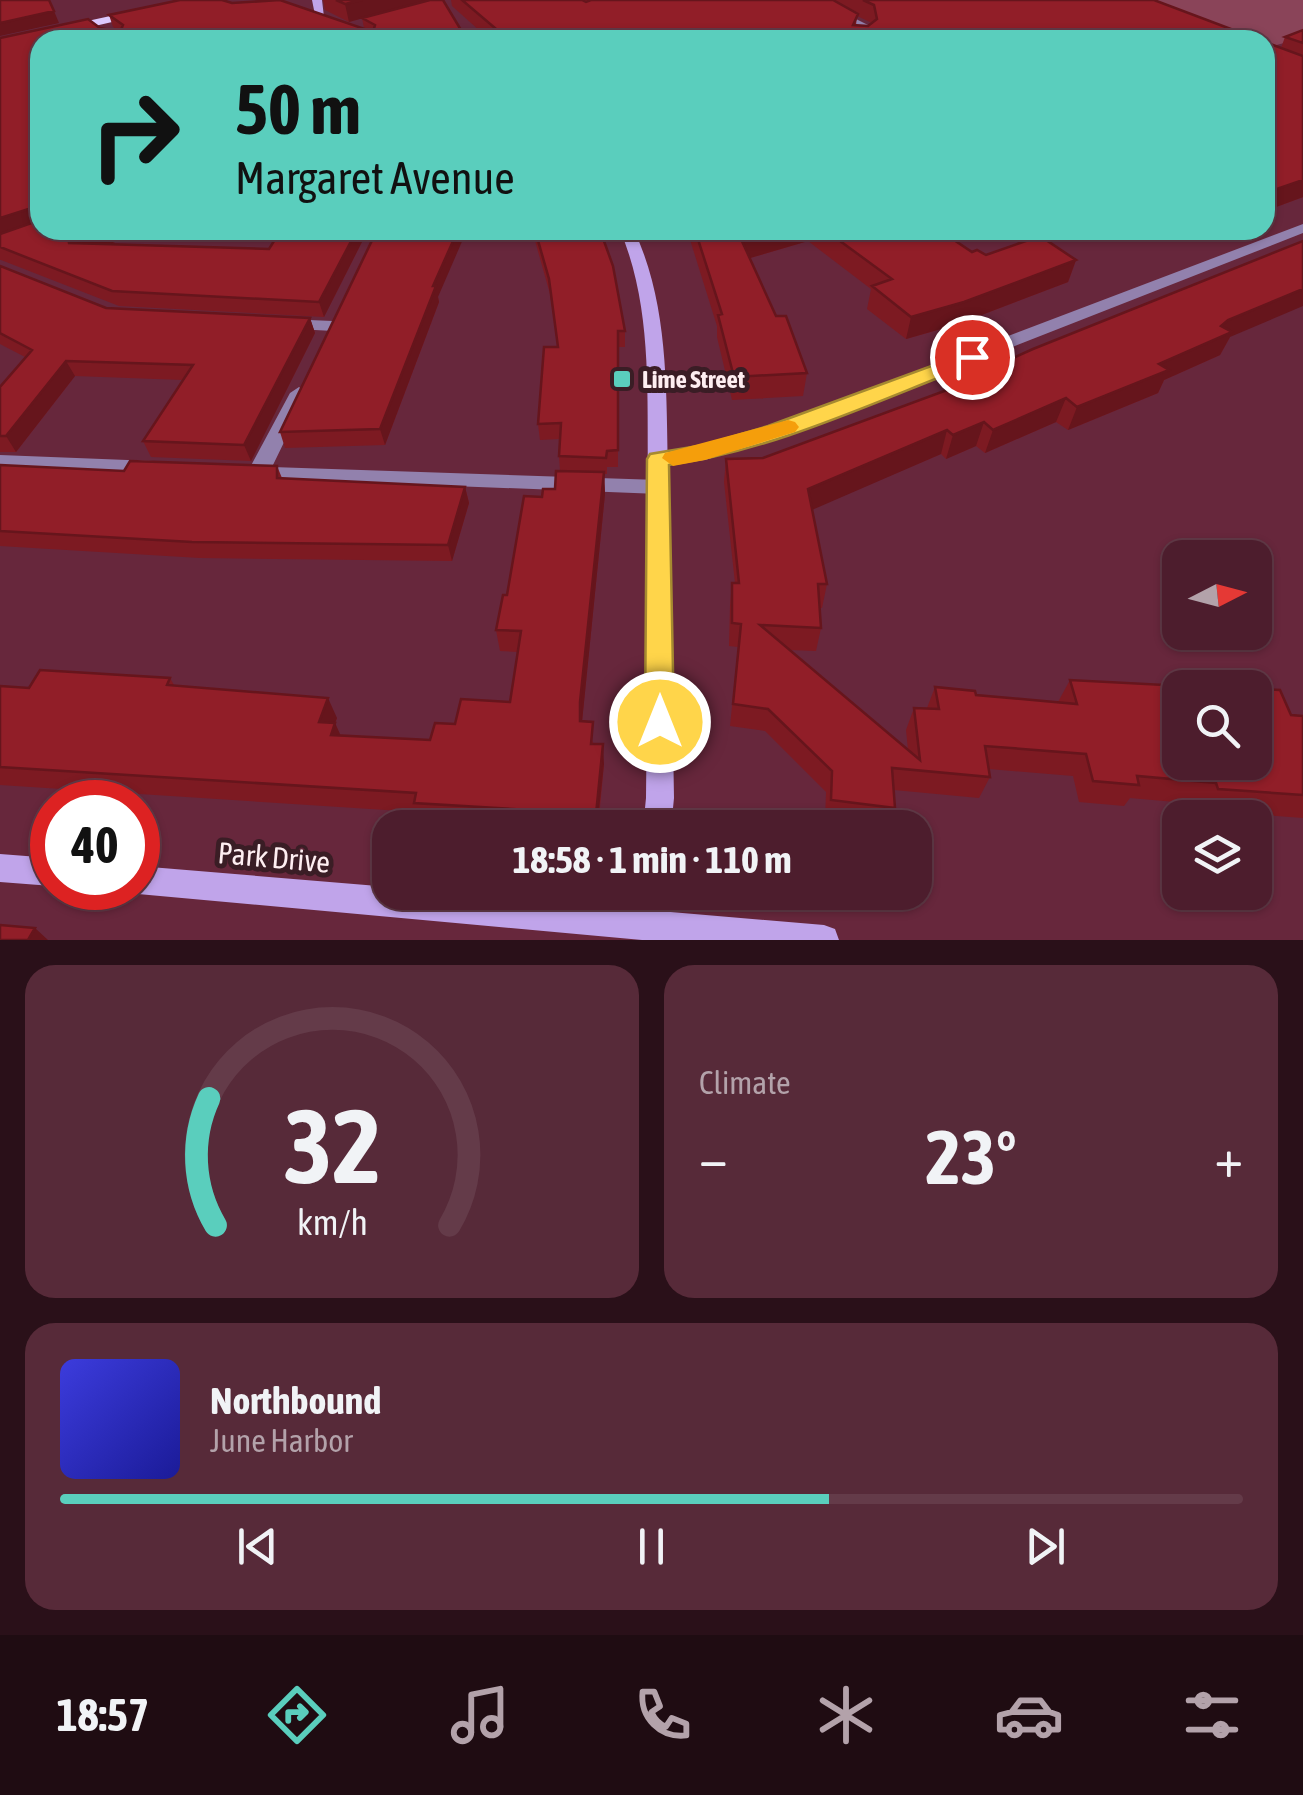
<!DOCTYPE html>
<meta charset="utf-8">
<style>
:root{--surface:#4d1d2d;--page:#572a39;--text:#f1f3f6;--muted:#b3a2aa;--line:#643b49;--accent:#5acebd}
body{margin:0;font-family:"Asap Condensed",sans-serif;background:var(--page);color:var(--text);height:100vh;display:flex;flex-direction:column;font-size:38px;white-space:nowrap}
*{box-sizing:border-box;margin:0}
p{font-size:32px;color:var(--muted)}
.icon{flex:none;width:55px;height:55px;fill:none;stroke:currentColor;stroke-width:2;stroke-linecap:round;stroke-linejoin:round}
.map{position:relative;height:940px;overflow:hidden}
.details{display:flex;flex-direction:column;gap:25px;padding:25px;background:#2a1019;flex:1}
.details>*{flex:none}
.hud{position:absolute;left:30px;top:30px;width:1245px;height:210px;border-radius:30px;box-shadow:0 2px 8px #0004,0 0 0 2px var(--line);background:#5acebd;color:#111;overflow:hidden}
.needle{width:65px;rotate:84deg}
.tools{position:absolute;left:1162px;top:540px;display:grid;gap:20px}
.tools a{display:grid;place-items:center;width:110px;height:110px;border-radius:20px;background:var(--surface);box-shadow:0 2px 8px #0004,0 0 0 2px var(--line);font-size:50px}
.speed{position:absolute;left:30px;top:780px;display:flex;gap:20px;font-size:50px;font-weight:700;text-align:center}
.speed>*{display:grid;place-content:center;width:130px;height:130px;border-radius:50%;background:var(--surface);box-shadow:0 2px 8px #0004,0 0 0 2px var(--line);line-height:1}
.speed .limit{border:15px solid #d22;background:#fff;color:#111}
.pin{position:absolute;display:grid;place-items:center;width:85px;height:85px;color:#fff;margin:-42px;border:5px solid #fff;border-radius:50%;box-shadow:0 2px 10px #0007}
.me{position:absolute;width:110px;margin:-55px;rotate:0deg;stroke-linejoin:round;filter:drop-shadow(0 0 8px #0008)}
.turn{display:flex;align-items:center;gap:35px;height:210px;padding:0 40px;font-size:45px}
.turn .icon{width:130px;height:130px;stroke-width:2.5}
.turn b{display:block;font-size:70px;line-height:85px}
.big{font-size:75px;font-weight:700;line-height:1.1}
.details .widget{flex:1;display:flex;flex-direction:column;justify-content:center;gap:15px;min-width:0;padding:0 35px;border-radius:30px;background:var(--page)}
.details .dial{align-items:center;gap:0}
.dial svg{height:260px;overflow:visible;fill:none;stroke:var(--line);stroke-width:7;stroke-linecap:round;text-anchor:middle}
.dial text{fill:var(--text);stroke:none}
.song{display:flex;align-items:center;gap:30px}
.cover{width:120px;height:120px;border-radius:15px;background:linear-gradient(135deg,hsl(240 70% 55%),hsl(240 70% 35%))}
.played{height:10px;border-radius:5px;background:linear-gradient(90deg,var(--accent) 65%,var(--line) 65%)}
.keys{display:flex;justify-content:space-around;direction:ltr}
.heat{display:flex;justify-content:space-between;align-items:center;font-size:55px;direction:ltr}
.details .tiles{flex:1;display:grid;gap:25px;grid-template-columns:1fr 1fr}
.widget:last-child{grid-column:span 2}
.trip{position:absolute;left:372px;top:810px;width:560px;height:100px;border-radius:30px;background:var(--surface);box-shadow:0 2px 8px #0004,0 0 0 2px var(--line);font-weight:700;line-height:100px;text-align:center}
.tabs{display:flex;height:160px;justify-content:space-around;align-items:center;background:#1f0c12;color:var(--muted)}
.tabs .icon{width:70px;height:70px}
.tabs .selected{color:var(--accent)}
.tabs b{font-size:45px;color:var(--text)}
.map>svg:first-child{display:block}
</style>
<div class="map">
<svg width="1303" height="940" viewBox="0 0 1303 940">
<rect width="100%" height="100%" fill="#67273c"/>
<path fill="#8a4459" d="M1128,0h175v38l-38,10v-8h-30z"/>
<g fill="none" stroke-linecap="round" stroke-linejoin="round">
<path fill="#9281ad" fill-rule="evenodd" d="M805,0h13l52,26 2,8 -7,6h-12l8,-10z
M1303,224v9l-520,204 -78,23 -47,6 -10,-7 10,-7 47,-6 64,-19z
M635,230h23l-28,10 -7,-4z
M285,319l48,2 8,5 -8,5 -54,-3 -2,-4z
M299,387l9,6 -36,74 387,13 10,7 -10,7 -409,-16 -3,-5 43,-80z
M0,455l153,6 10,7 -10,7 -153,-6z"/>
<path fill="#c0a4ea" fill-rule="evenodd" d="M312,0h10l2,17 -9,-2z
M620,230h14c35,75 32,159 34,240 4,109 4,219 6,328l-3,30h-28l3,-30c1,-109 3,-219 2,-328 -1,-81 4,-164 -28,-240z
M0,854l52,4v28l-52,-4z
M138,866l252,21v5h60l180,16 3,-16h30l-4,19 165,14 11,4 4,11h-197l-504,-46 -11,-6h11z"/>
<path fill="#dcc8fd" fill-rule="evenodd" d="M184,0h23l-207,48v-8z"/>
</g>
<path fill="#7d1a22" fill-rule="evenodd" d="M323,0h106l38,40h-427v190h105l-35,14 159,5 12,-19h87l-44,87 -205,-11 -118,-46h-1v-222l100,-10 19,3 -6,-4 -4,-12 123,-12 132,25 -2,-10 -13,4 -24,-12z
M451,0h703l106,40h-770l-38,-34zM857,16l15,7 -4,3 -12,-1z
M1303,30v167l-38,14 16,-163 4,-11z
M532,230h68l25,101v16h-7v120h-11v7h-3l1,20 -23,227 22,43 -6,64h-87l-90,-6 -4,-10 -417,-27v-99l29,2 141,-10 4,7 163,33 -2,5 5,12 90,5 25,-16 55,-22 8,-50 -18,-1 -4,-21 11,-35 35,-98 13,-8 5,-18 -1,-15 1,-17 -20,1 -2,-16 20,-77 -8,-53z
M687,230h252l33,22 14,3 90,5 -8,22 -110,42 -52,15 -39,-30 4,-20 -63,-48 -58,17 26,58 31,57 -4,23 -71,4 -15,-63v-11z
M0,266l106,42 204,10 5,15 -64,128 -100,-4 -8,-16 40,-61 -108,-4 -59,76h-16v-65l25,-30 -25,-13z
M438,297l1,5 -54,143 -100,3 -5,-16z
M1230,337l-10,18 -56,25 -6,13 -90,37 -12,-8 -71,31 -9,-7 -30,13 -5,-5 -129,55 15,75 -5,24h-2l1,20 -5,23 -27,-1 119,100 -2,-20 8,-22h13l8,-21 41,8 82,7 12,-22 233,36v102l-103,-8 -2,-6 -68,-6 -6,8 -45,-4 -6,-26 -84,-7 1,8 -11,21 -85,-8 1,18 -8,20 -62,-7 1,-29 -61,-61 -35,-5 8,-79 -9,-1 1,-40 2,-23h3l-11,-101 2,-23 37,-1 237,-88 2,-7z
M0,465l124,6 153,-5 5,12 183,9 4,16 -17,58 -252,-3 -200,-12z"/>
<path fill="#66151c" d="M362,0h67l-80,22 -4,-18z
M54,11l5,12 -59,13v-13z
M558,33v7h-22z
M1303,180v17l-38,14v-18z
M35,207l5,11v5l-40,12v-17z
M101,230h44l-70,28 -7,-15z
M357,230h11l-44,87 -5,-15z
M458,230h9l-29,67 1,5 -54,143 -5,-16 53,-143z
M773,230h36l-1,11 -68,20 1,-22z
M1076,260l-8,22 -110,42 -52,15 5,-22z
M1303,289v17l-73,31 -10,18 -56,25 -6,13 -90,37 9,-23 82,-43 69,-44z
M310,318l5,15 -64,128 -7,-16z
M66,361l9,15 -59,76 -10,-16z
M1066,398l-10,24 -71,31 8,-23z
M984,422l-8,24 -30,13 7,-24z
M947,430l-6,24 -136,59 3,-24z
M604,472l1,22 -23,228 -2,-1v-19z
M465,487l4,16 -17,58 -4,-16z
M328,698l9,20 -2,5 9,20 -4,12 -21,-33z
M603,744l1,20 -7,64 -1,-14z
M35,928l13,12h-20z"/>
<path fill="#911e28" stroke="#66151c" stroke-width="2.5" d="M0,0h49l5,11 -54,12z
M180,0h42l10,3 48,-3 93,32 2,-7 -13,-7 68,-18h13l24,40h-427v171l-5,-4 -35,11v-180l88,-19 12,9 20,4 3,-7 -14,-10z
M336,0h26l-17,4z
M462,0h120l4,2 5,-2h242l25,14 -5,11 15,1 9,-7 -3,-14 -11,-5h291l106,40h-690l-12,-7 -22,7h-27z
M1303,30v13l-18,-6z
M1265,42l38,14v124l-38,13z
M40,220v10h61l-33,13 201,6 12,-19h76l-38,72 -207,-11 -112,-44v-13z
M377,230h81l-25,56h3l-56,143 -100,3z
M535,230h65l13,36 12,65h-7v119l-11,1 -1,7 -47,-2 2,-33 -23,1 6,-77h14l-9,-68z
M695,230h78l-32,9 35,77h10l21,57 -73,4 -16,-62 4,-1z
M825,230h114l33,22 5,-2 9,5 54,-19 36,24 -112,42 -53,15 -39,-31 20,-7z
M1303,241v48l-75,31 -7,6 11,6 -73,32 10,6 -92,37 -11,-9 -73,32 -9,-8 -31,13 -6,-5 -139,59 19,95h-9l3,44 -61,-3 160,135 -6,-52 25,1 -4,-22 40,4 1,4 101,9 -7,-24 152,8h-42v74h75v-73l25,1 11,25 12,1v79l-85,-6 -2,-6 -79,-7 2,9 -46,-4 -7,-27 -101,-8 5,31 -98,-9 3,40 -64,-8 1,-29 -64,-62 -35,-5 8,-80 -9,-1v-40h7l-13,-124 37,-1 241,-89 -2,-6 31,-14z
M0,266l106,42 204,10 -66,127 -101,-4 50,-76 -127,-4 -60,75h-6v-49l32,-37 -32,-17z
M130,461l147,5v12l188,9 -17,58 -256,-3 -192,-11v-66l124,6z
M556,471l48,1 -24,230v19l13,1 -2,22h12l-7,70 -182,-11 2,-10 -416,-26v-81l29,2 11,-18 130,8 -3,7 161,13 -9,24 16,1 -4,12 99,5 5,-17 20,1 6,-25 49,3 11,-71 -25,-1 7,-35h4l17,-99 18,1 1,-8h12z
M0,925l35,3 -7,12h-28z"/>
<path fill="#ffd54a" stroke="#a68a30" stroke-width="2.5" d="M972,351l7,2v9c-101,38 -203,88 -310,103l5,257 -4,9 -10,4 -10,-4 -5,-9 2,-263 3,-5 54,-9 64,-19z"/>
<path fill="#f59e0b" d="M788,420l7,2 4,5 -4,5 -90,28 -32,6 -11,-8 3,-5z"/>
<rect fill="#5acebd" stroke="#3a1d25" stroke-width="4" x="612" y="369" width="20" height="20" rx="5"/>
<g text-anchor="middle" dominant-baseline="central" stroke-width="10" stroke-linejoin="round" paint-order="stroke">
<g font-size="25" font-weight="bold" fill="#feeef1" stroke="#3a1d25" text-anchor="start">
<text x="642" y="379">Lime Street</text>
</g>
<g font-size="30" fill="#feeef1" stroke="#3a1d25">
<text transform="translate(274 857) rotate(5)">Park Drive</text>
</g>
</g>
</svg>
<div class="tools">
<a><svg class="needle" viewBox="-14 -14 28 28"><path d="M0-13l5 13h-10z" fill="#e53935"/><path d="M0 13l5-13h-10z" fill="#b3a2aa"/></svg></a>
<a><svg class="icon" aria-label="search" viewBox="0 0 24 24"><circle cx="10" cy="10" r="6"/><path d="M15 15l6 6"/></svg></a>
<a><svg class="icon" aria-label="layers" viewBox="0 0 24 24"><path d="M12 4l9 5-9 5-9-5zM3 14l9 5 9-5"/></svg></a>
</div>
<div class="speed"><div class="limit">40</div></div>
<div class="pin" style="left:972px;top:357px;background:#d93025"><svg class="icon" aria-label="arrive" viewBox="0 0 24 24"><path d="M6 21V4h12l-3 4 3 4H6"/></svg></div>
<svg class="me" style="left:660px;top:722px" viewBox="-20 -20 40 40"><circle r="17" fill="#ffd54a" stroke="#fff" stroke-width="3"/><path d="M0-11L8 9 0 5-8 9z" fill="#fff"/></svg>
<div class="trip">18:58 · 1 min · 110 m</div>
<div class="hud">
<div class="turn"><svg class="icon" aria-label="right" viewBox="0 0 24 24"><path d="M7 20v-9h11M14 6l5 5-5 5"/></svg><div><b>50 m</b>Margaret Avenue</div></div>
</div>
</div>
<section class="details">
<div class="tiles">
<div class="widget dial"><svg viewBox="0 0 100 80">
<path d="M14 69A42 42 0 1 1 86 69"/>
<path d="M14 69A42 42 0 0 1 12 30" stroke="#5acebd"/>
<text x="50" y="56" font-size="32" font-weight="700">32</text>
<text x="50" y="72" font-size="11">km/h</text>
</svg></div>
<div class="widget"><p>Climate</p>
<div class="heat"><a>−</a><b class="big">23°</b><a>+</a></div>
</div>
<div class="widget">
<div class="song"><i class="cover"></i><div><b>Northbound</b><p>June Harbor</p></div></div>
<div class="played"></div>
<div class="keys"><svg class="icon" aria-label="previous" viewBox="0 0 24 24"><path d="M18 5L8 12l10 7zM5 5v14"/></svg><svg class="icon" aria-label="pause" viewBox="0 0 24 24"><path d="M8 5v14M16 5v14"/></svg><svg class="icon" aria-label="next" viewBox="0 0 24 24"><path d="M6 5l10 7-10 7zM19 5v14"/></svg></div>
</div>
</div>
</section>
<nav class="tabs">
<b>18:57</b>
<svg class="icon selected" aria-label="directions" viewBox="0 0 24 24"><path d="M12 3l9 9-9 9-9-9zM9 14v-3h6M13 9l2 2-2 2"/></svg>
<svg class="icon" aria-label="music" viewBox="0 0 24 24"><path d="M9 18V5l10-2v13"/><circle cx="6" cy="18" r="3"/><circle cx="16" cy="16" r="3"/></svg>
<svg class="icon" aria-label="phone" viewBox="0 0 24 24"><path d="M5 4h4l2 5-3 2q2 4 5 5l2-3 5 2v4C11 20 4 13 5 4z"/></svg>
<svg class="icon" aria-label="climate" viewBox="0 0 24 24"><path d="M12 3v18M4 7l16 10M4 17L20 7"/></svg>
<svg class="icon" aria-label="car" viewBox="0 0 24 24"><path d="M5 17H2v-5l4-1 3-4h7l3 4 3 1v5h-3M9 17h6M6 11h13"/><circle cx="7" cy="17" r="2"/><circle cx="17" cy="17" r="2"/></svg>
<svg class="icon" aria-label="filters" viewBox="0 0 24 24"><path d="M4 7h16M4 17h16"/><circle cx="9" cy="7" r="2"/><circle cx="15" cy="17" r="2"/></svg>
</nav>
